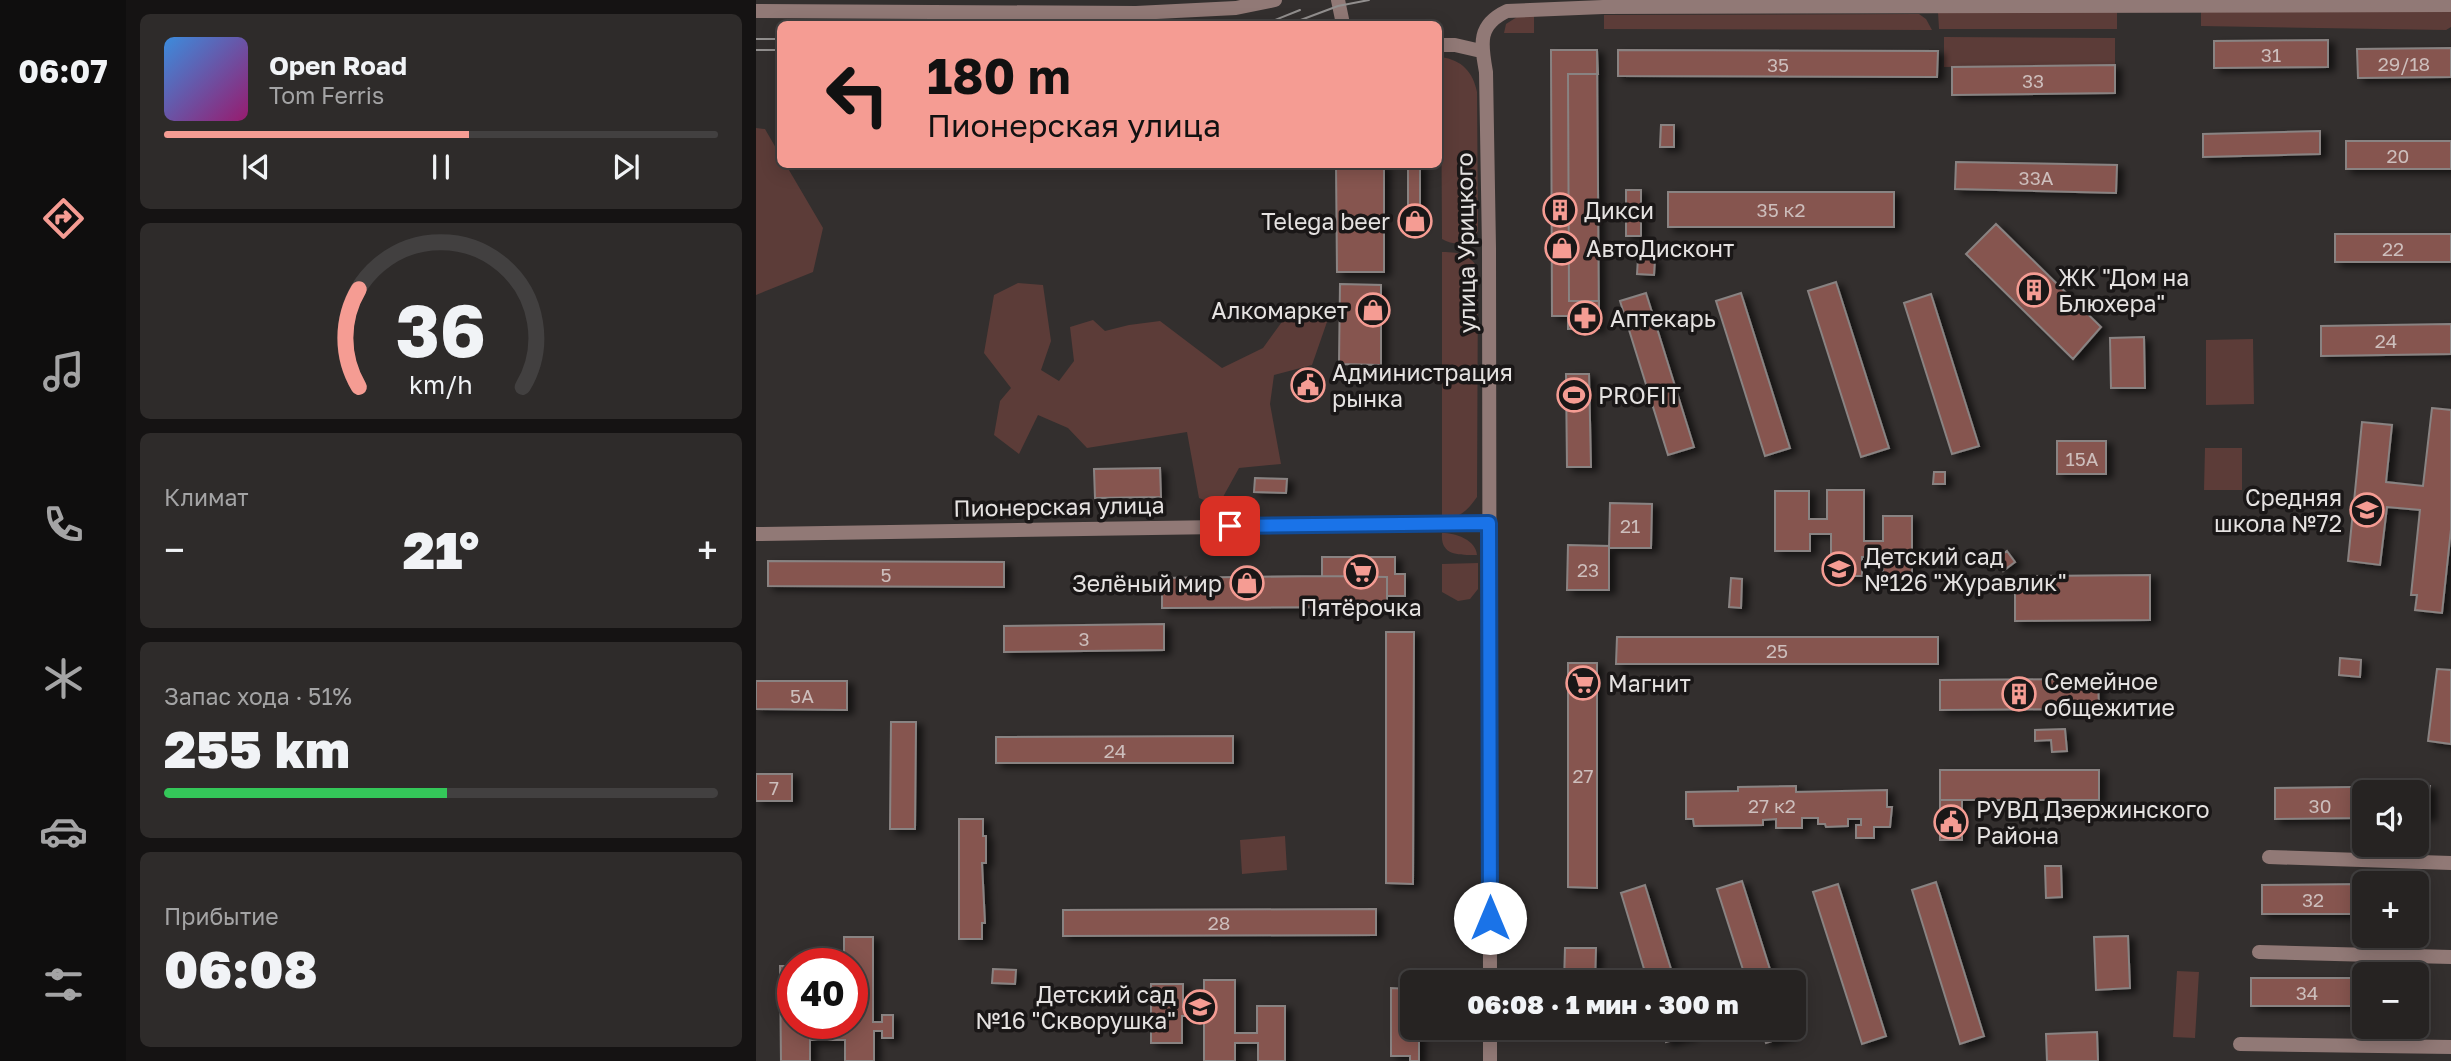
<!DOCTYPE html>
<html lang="ru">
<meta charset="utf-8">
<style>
:root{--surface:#262322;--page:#2e2b2a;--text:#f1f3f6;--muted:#a4a4a5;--line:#424040;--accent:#f59c93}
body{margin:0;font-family:"Golos Text",sans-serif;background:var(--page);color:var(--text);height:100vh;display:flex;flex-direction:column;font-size:26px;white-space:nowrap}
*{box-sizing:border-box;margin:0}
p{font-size:23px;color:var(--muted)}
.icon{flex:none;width:38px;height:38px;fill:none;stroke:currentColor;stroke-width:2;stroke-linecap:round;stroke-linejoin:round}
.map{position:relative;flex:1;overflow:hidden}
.panel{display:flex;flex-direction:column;gap:14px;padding:14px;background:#151313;width:630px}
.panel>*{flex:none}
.hud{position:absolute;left:21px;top:21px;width:665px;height:147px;border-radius:10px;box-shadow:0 4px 18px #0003,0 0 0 2px var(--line);background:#f59c93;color:#111;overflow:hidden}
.controls{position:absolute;left:1596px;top:780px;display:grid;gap:14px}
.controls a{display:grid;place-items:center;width:77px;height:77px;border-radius:10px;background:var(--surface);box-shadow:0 4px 18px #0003,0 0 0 2px var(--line);font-size:35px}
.speed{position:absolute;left:21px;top:948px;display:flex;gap:14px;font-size:35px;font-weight:700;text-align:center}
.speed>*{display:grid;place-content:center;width:91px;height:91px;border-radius:50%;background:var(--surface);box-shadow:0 4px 18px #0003,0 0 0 2px var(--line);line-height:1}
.speed .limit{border:10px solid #d22;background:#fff;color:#111}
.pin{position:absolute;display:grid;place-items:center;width:60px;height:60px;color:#fff;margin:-30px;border-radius:14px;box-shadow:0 4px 10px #0006}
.me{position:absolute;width:77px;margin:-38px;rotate:0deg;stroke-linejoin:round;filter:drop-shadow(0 0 5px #0008)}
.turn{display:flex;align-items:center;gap:24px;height:147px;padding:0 35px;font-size:32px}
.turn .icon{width:91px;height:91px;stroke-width:2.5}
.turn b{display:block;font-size:49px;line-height:60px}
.big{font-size:52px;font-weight:800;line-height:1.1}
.panel .card{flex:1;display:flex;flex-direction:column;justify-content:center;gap:10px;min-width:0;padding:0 24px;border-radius:10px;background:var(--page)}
.panel .dial{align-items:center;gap:0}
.dial svg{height:182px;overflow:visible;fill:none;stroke:var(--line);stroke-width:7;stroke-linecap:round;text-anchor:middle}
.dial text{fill:var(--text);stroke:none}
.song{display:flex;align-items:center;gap:21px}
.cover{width:84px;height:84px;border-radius:10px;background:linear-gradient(135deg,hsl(210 70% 55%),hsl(320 70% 35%))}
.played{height:7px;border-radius:4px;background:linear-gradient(90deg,var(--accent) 55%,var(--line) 55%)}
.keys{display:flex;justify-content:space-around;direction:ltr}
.heat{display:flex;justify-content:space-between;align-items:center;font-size:38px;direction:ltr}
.charge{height:10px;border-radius:5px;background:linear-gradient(90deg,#34c759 51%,var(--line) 0)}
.trip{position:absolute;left:644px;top:970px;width:406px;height:70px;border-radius:10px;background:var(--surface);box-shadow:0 4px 18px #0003,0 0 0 2px var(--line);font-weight:800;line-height:70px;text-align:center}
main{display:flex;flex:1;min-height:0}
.dock{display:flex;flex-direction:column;width:126px;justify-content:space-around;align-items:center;background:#0f0e0e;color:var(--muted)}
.dock .icon{width:49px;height:49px}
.dock .current{color:var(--accent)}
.dock b{font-size:32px;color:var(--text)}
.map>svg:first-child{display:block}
</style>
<main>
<nav class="dock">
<b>06:07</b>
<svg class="icon current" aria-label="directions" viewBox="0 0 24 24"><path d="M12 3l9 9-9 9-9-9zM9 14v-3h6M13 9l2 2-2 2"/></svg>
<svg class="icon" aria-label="music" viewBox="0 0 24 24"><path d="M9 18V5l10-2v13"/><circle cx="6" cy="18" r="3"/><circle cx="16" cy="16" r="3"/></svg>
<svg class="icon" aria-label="phone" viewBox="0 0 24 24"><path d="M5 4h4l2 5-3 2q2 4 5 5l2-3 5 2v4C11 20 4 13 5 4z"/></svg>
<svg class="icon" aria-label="climate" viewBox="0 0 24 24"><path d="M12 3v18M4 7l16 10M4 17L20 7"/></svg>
<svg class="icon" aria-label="car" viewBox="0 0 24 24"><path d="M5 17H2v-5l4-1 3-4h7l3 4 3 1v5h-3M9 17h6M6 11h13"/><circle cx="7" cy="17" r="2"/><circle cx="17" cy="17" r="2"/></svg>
<svg class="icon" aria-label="filters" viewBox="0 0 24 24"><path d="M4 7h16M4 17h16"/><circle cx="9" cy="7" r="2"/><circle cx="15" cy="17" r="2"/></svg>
</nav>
<section class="panel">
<div class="card">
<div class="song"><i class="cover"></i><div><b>Open Road</b><p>Tom Ferris</p></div></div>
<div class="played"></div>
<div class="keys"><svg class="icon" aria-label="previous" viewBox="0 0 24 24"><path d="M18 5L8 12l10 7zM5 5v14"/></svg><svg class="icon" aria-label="pause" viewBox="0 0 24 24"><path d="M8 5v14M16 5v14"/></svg><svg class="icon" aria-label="next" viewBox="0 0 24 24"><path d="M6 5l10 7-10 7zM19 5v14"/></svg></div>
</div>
<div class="card dial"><svg viewBox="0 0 100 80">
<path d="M14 69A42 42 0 1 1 86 69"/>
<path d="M14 69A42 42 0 0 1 14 26" stroke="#f59c93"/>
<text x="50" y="56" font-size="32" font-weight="700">36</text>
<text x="50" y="72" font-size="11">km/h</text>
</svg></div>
<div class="card"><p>Климат</p>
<div class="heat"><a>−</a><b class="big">21°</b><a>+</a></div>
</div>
<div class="card"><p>Запас хода · 51%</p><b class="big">255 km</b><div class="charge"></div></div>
<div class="card"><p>Прибытие</p><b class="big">06:08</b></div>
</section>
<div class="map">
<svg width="1695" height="1061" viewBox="0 0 1695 1061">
<defs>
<filter id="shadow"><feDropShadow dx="6" dy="3.5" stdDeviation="3.5" flood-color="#0009"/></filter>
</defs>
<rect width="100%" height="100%" fill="#332f2e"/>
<path fill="#5c3c38" d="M1695,10v17l-5,3 -245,-4v-14z
M1361,11v18h-178l-1,-17z
M1163,14l7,5 6,11 -328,-1v-14z
M764,15h14v18h-30l2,-9z
M1188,37l171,1v27l-171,2z
M685,57c21,3 32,15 36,35l1,139 -5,10c-10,3 -21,4 -31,-2z
M0,128l9,1 15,26v9l6,1 37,63 -10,44 -57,23z
M686,252c17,0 27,2 36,16l-1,229c-9,13 -19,23 -35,21z
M262,283l25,2 8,56 -10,29 18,11 15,-20 -4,-34 23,-7 12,11 24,-6 31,-4 62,47 41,-20 29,-40 36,11 -16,46 -38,10 -4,29 11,60 -42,4 -21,38 -19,-8 -12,-66 -100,16 -19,-20 -30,-13 -19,39 -25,-19 6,-34 11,-13 -27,-35 10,-58z
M1497,339l1,65 -48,1v-65z
M1449,448h37v42h-38z
M686,533c14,0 34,7 35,22 -18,0 -37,1 -35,-22z
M722,563v26l-8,10 -12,2 -16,-9v-28z
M529,836l2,34 -45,4 -2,-34z
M1421,971l22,1 -4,66 -22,-1z"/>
<path fill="#86544f" stroke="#898382" stroke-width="2" filter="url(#shadow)" d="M1572,40v27l-114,1v-27z
M1695,48v29l-93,1 -1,-29z
M795,50h46l1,24h-30l1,227h30v27l-31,1v-13h-16z
M795,50h46l2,278 -31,1v-13h-16z
M862,50l320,1 -1,26 -319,-1z
M1359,65v28l-163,2v-28z
M905,125h13v22h-14z
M1564,131v23l-117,3v-23z
M1590,141h105v28h-105z
M1200,162l161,3 -1,28 -161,-4z
M580,164h48v108h-47z
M652,164h12v62h-12z
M870,190h15v46h-15z
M912,192h226v35h-226z
M1240,224l105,103 -28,32 -107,-105z
M1579,234h116v28h-116z
M882,258l17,1 -1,16 -17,-1z
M1080,282l53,166 -28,9 -53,-166z
M584,284l41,1v80l-42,-1z
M890,293l48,154 -26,8 -48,-154z
M985,293l49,155 -25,8 -49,-155z
M1175,294l48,152 -27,8 -48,-151z
M1695,324v30l-130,2v-30z
M1388,337l1,51h-34l-1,-50z
M810,374h23l2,93h-24z
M1676,408l19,2v119l-9,84 -27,-3 2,-15h-6l9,-85 -33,-3 -7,58 -32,-4 14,-139 30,3 -6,57 37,4z
M1301,441h49v33h-49z
M404,468l1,29 -66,1 -1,-29z
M1178,472h11v12h-12z
M499,478l32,1 -1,14 -32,-1z
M1071,490h37v51h19v-25h29v59h-29v-18h-21v19h-31v-42h-21v17h-35v-60h34v28h18z
M854,503l42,1 -1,44h-42z
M812,545l41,1v44h-42z
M1251,551l8,11 -12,9 -8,-11z
M566,557h73v17h10v22h-18v-19l-65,-1z
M12,561l236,1v25l-236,-1z
M1394,575v45l-135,1v-37l21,-8z
M566,576l65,1v30l-225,1v-30z
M975,578l11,1 -1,29 -12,-1z
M408,624v26l-160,2v-26z
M630,632h28l-1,252 -27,-1z
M861,637h321v27h-322z
M1584,658l21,2 -1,17 -21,-2z
M812,663h29v225l-29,-1z
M1681,669l14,1v74l-23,-3z
M1342,679l1,30 -159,1v-30z
M0,681h91v29l-91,-1z
M135,722h25l-1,107h-25z
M1309,729l2,22 -15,1 -1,-12 -16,1v-11z
M477,736v27h-237v-26z
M1184,770h159v30h-75l-1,4h-17v-4h-44v40h-22z
M1184,770h159v30h-159z
M0,774h36v27h-36z
M1040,786v6l91,-2v17h5l-2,20h-16v11h-18v-13h5v-6h-13v7l-22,1 -1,-3h-7v-6h-16v10h-26v-9l-13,1v5l-69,1 -1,-7h-7v-27l52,-1v-4z
M1674,786v31h-13v-24h-53v25l-89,1v-31z
M1184,800h22v40h-22z
M203,819h24v17h3v27h-4l3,60h-3v16h-23z
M1289,866h16l1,31 -16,1z
M986,881l32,101h-27l-30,-93z
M1180,882l48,154 -24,8 -48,-154z
M1082,884l48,152 -24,8 -49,-152z
M1608,884v30h-102v-29z
M889,885l30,97h-27l-27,-89z
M620,909v26l-313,1v-26z
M1372,936l2,52 -34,2 -2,-53z
M88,937h29v85h9v-7h11v23h-11v-7h-8v30h-29v-21h-35v21h-29l-1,-95h13v58h59v-60h-8z
M809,948h31l-1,34h-31z
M237,969l23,1 -1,14 -23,-1z
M1495,978h113v28h-113z
M448,980h31v53h22v-27h28v55h-27v-18h-23v18h-31v-45h-22v27h-31v-59h32v23h21z
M654,980h9v2h-7v45h7v34h-9v-5h-19v-68l19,1z
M906,1027h27l2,8 -25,7z
M1005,1027h27l2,8 -24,8z
M1341,1032l1,29h-51l-1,-27z"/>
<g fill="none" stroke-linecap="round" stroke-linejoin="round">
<path stroke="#917976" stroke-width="14" d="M0,11l380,2 100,-5 39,-8
M0,534l733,-11
M1513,857l182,6
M1503,952l192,5
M1484,1044l211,3"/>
<path stroke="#917976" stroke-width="14" d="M582,0l5,24
M682,45h17l26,6
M734,982l-1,-734 -3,-176c-5,-28 -9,-47 21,-61l96,-4 848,-2
M734,1027v34"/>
<path stroke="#928f8e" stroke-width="2" d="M509,24l35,-14
M534,24l48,-18 31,-6
M0,39h24
M0,50h24"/>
</g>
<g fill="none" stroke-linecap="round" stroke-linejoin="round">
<defs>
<path id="route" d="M474,526l259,-3 1,395"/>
</defs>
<use href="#route" stroke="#114b97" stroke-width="18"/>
<use href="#route" stroke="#1a73e8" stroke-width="12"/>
</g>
<defs>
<symbol id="building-ring" viewBox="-11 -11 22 22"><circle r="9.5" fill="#1a1717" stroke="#f59c93" stroke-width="1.5"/><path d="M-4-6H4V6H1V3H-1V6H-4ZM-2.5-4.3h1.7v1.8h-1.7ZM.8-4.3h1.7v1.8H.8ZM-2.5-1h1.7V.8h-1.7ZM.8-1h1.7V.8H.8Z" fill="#f59c93"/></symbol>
<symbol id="shop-ring" viewBox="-11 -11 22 22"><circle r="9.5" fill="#1a1717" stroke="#f59c93" stroke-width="1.5"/><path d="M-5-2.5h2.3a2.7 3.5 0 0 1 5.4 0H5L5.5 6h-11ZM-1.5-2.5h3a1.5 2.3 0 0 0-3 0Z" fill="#f59c93"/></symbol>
<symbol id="pharmacy-ring" viewBox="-11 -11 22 22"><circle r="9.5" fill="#1a1717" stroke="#f59c93" stroke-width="1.5"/><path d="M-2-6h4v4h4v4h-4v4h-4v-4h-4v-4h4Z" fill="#f59c93"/></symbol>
<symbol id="civic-ring" viewBox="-11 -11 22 22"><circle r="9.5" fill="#1a1717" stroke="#f59c93" stroke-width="1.5"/><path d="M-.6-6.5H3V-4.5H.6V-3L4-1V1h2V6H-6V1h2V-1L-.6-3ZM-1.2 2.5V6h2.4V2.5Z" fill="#f59c93"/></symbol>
<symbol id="stadium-ring" viewBox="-11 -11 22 22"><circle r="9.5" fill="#1a1717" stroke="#f59c93" stroke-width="1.5"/><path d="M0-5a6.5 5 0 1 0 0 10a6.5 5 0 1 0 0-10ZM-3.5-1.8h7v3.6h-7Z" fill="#f59c93"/></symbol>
<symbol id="school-ring" viewBox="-11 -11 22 22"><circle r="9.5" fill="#1a1717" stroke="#f59c93" stroke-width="1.5"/><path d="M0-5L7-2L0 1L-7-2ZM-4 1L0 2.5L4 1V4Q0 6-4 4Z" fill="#f59c93"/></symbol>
<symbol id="supermarket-ring" viewBox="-11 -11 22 22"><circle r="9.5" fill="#1a1717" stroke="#f59c93" stroke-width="1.5"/><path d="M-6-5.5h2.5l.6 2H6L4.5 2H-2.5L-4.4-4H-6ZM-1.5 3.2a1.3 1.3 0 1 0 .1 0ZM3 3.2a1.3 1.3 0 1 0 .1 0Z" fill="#f59c93"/></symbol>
</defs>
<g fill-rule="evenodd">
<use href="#building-ring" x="785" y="191" width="38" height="38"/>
<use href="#shop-ring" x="640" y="202" width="38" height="38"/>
<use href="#shop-ring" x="787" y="229" width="38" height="38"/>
<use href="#building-ring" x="1259" y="271" width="38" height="38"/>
<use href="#shop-ring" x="598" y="291" width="38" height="38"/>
<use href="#pharmacy-ring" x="810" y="299" width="38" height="38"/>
<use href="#civic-ring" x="533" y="366" width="38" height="38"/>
<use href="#stadium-ring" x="799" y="376" width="38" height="38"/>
<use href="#school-ring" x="1592" y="491" width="38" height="38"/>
<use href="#school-ring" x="1064" y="550" width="38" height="38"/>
<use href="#supermarket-ring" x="586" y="553" width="38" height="38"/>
<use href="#shop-ring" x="472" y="564" width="38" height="38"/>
<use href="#supermarket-ring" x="808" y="664" width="38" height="38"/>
<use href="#building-ring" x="1244" y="675" width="38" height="38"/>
<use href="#civic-ring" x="1176" y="803" width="38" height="38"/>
<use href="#school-ring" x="425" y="988" width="38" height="38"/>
</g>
<g text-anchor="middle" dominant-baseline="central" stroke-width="7" stroke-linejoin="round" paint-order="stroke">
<g font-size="19" fill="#cdbebc">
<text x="1515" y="54">31</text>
<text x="1648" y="63">29/18</text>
<text x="1022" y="64">35</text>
<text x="1277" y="80">33</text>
<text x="1642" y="155">20</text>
<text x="1280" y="177">33А</text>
<text x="1025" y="209">35 к2</text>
<text x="1637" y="248">22</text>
<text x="1630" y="340">24</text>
<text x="1326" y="458">15А</text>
<text x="874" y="525">21</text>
<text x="832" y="569">23</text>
<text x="130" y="574">5</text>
<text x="328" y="638">3</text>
<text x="1021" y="650">25</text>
<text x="46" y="695">5А</text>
<text x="359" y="750">24</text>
<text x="827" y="775">27</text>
<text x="18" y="787">7</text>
<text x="1016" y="805">27 к2</text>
<text x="1564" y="805">30</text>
<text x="1557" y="899">32</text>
<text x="463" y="922">28</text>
<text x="1551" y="992">34</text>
</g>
<g font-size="23" fill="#e5e2e1" stroke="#1a1717" text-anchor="start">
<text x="828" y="210">Дикси</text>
<text x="634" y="221" text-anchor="end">Telega beer</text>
<text x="830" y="248">АвтоДисконт</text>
<text x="1302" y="277">ЖК "Дом на<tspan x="1302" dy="26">Блюхера"</tspan></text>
<text x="592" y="310" text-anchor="end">Алкомаркет</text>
<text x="854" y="318">Аптекарь</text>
<text x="576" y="372">Администрация<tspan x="576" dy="26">рынка</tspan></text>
<text x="842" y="395">PROFIT</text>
<text x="1586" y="497" text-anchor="end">Средняя<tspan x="1586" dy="26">школа №72</tspan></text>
<text x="1108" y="556">Детский сад<tspan x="1108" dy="26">№126 "Журавлик"</tspan></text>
<text x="466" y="583" text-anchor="end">Зелёный мир</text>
<text x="605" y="607" text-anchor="middle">Пятёрочка</text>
<text x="1288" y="681">Семейное<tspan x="1288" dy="26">общежитие</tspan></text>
<text x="852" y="683">Магнит</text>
<text x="1220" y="809">РУВД Дзержинского<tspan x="1220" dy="26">Района</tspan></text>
<text x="420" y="994" text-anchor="end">Детский сад<tspan x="420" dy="26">№16 "Скворушка"</tspan></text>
</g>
<g font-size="23" fill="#e5e2e1" stroke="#1a1717">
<text transform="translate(709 243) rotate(-91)">улица Урицкого</text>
<text transform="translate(303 506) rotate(-1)">Пионерская улица</text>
</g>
</g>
</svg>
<div class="controls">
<a><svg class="icon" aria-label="sound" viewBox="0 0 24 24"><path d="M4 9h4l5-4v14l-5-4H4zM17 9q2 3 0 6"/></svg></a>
<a>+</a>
<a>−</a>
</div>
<div class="speed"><div class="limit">40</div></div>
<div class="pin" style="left:474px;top:526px;background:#d93025"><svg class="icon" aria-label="arrive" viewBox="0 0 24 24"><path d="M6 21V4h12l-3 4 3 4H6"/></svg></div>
<svg class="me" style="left:734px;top:918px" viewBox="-20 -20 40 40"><circle r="19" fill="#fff"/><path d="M0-13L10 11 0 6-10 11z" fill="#1a73e8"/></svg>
<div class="trip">06:08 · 1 мин · 300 m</div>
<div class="hud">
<div class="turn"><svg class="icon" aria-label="left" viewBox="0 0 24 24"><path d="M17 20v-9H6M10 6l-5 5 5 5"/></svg><div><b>180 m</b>Пионерская улица</div></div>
</div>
</div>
</main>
